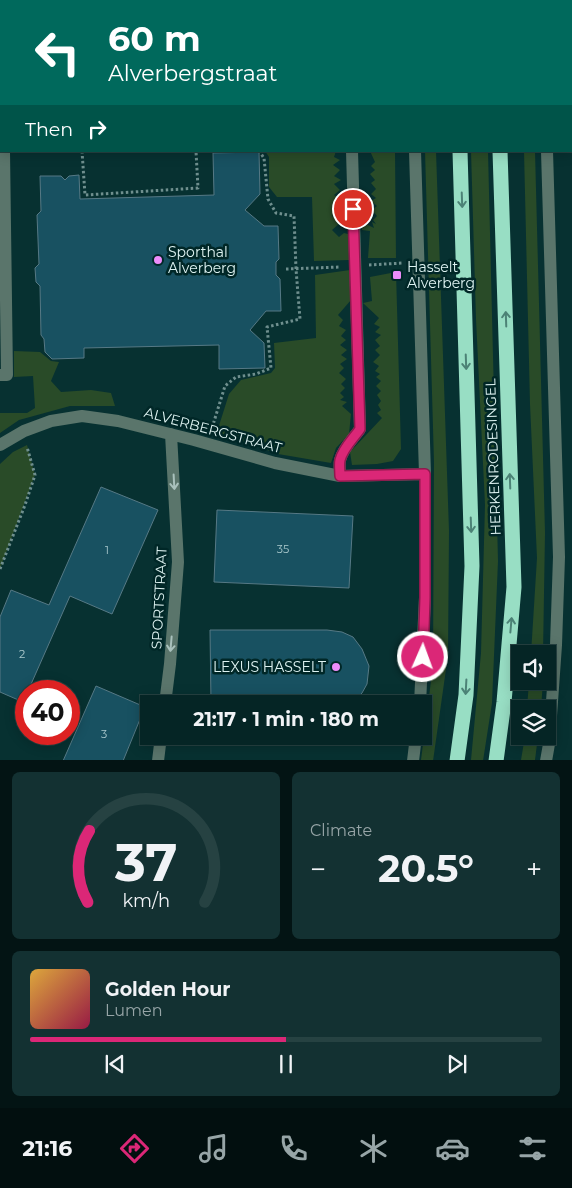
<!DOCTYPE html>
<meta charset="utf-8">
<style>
:root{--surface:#052525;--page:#133132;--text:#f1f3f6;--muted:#97a5a7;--line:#264242;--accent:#db2777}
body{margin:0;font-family:Montserrat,sans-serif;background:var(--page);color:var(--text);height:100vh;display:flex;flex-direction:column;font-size:19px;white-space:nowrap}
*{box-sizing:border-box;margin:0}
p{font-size:16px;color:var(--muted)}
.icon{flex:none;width:28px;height:28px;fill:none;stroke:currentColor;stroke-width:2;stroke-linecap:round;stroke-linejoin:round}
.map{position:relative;height:760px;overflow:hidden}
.drawer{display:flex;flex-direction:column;gap:12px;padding:12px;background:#031414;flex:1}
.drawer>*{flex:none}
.top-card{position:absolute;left:0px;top:0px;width:572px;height:152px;box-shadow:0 2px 12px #0003,0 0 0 1px var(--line);background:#00695c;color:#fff;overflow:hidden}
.fabs{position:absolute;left:511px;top:645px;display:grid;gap:10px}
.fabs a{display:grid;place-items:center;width:45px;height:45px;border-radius:0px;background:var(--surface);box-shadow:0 2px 12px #0003,0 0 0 1px var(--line);font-size:25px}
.speed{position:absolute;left:15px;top:680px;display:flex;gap:10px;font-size:25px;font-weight:700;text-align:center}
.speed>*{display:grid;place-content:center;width:65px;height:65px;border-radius:50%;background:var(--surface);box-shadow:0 2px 12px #0003,0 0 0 1px var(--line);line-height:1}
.speed .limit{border:8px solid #d22;background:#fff;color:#111}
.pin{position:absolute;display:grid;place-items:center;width:42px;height:42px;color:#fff;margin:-21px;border:2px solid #fff;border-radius:50%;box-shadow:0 1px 5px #0007}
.me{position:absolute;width:55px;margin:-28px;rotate:2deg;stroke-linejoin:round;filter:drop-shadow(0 0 4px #0008)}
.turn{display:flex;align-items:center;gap:18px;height:105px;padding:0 25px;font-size:22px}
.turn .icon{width:65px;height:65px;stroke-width:2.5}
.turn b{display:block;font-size:35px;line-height:42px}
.then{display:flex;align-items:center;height:48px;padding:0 25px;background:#0003;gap:10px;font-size:19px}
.big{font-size:38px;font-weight:700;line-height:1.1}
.drawer .tile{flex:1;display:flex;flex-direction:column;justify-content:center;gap:8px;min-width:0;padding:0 18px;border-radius:8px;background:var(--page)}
.drawer .dial{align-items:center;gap:0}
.dial svg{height:130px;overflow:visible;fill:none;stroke:var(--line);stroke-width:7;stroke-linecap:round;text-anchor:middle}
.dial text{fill:var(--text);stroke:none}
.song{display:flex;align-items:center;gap:15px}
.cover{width:60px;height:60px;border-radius:8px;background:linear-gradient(135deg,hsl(40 70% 55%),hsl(340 70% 35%))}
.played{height:5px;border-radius:2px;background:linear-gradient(90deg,var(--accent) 50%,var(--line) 50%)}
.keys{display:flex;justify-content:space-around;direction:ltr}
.heat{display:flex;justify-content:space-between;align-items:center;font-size:28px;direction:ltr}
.drawer .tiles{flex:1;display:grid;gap:12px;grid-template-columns:1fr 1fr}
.tile:last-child{grid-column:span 2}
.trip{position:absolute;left:140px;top:695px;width:292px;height:50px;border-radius:0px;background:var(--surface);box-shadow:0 2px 12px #0003,0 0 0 1px var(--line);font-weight:700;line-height:50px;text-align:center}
.tabs{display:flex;height:80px;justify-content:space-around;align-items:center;background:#020f0f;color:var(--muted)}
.tabs .icon{width:35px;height:35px}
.tabs .active{color:var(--accent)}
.tabs b{font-size:22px;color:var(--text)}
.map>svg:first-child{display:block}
</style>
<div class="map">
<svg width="572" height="761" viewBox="0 0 572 761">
<rect width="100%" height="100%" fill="#073131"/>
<path fill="#294b28" d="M0,0h155v1h-154v74l-1,1z
M265,151h71l-2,6 6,3 -7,5 7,5 -6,6 7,4 -7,4 6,6 -6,5 7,4 -8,5 8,6 -9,6 8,7 -8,7 7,7 5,-4 4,1 2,5 -1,21 -35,1 -2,-64h-35l-8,-10v-30z
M370,151h25l1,107h-28l2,-27 -8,-1v-8l12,6 -2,-6 4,2 -3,-4 4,-4 -5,-6 5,-4 -6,-5 5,-3 -5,-4 5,-5 -5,-6 4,-3 -5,-6 5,-4 -4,-4 4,-4z
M425,151h11l13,380 -1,124 -15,106 -12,-1 12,-95 1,-203z
M471,151h17l10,410 -6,142 -9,58 -12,-1 10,-107 4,-148 -9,-186z
M524,151h11l10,382 -2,121h-12l6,-96 -7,-154z
M350,270l1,30 -13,15 5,5 -4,6 7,4 -5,6 5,4 -6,5 7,5 -6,5 6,4 -7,5 4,4 -5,5 7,6 -5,5 4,4 -5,5 4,4 -4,3 7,2 -5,4 9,8 -2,20 -13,14 -5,15 -53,-9 -61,-22 12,-38 12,-14 30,-7 4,-5 -1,-25 42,-5 -1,-63z
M396,272l5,177 -8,12 -16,3 -25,1 -2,-13 32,-34 -5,-5 4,-3 -3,-5 3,-4 -4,-6 4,-4 -5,-5 5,-5 -5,-4 4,-3 -5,-3 4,-5 -6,-4 7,-7 -5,-5 5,-4 -5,-6 6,-5 -6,-3 5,-5 -6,-3 5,-6 -16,-15 9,-2 -2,-24z
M14,351l26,1 11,9 8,1 -8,19 10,11 30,-2 20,3 4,13h-45l-51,14 -19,13v-20h27l8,-5 -2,-32 -19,1z
M27,445l8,30 -35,94v-105l13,-12z
M529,681h14l-2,28h-14z
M525,736h13l-3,24h-14z"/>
<path fill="#185161" stroke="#567985" d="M259,152l1,42 -15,16 19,16h14l1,33 -3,3v13l4,4 1,32h-15l-16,19 14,13 1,25 -46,1v-24l-135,3v10l-32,1 -7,-7 -1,-13 -3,-4 -1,-49 -4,-4 -1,-14 4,-4 -2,-49 4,-4 -1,-35h21l4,4 4,-4 10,-1 1,24 134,-4 -1,-42z
M101,487l57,23 -46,104 -42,-18 -42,95h-2v4l-3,7 -23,-10v-75l11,-27 38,15z
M217,510l136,6 -4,72 -135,-6z
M210,630h117l15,2 11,5 9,12 7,17 -2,18 -5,9 -7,7 -8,4h-107l-29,-2z
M96,686l49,21 -22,54h-60z"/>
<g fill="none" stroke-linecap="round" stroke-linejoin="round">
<path stroke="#6f8f8e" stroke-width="3" stroke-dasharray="2.5 2.5" stroke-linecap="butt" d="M82,151l3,44 113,-7 -2,-37
M369,265l34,-2
M286,269l54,-2
M212,428l13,-42 11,-9 20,-3 15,-6 -4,-41 33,-8 -4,-50 -2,-53 -18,-3 -8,-14 -4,-41 -5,-7
M0,569l25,-64 10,-30 -8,-28"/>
<path stroke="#5a756b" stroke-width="12" d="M358,0l1,1
M411,0v1
M542,0v1
M0,89h1
M0,137h1
M415,151l10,323v123l-5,107
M0,375h7l-3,-224
M0,445l24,-14 27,-10 31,-5 36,5 76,19 81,23 65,13 85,-2
M340,476c0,-5 -1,-11 0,-16 3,-12 13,-21 20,-31l-8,-278
M165,704l5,-40 8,-102 -7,-128
M158,761l3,-25
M413,761l3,-25
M546,761l3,-17 7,-99 3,-88 -12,-406"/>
<path stroke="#98dec4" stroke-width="15" d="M455,0v1
M496,0v1
M457,761l9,-66 6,-129 -12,-415
M496,761l8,-59 10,-115 -14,-436"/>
</g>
<defs><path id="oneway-shaft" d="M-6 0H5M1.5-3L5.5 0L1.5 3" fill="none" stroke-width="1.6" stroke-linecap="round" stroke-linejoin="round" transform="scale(1.25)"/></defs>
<g stroke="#4c8276">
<use href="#oneway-shaft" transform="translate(462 200) rotate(88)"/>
<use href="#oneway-shaft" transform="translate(506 319) rotate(-92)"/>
<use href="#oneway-shaft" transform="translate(466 362) rotate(88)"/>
<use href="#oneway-shaft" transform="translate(510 481) rotate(-92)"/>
<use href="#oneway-shaft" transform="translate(471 525) rotate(88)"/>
<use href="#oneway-shaft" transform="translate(511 625) rotate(-85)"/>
<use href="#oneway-shaft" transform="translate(466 687) rotate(93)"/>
</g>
<g stroke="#a9c1bc">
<use href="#oneway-shaft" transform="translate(174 482) rotate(87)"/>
<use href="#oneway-shaft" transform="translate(171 644) rotate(95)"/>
</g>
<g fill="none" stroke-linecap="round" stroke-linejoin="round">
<defs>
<path id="route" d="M353,209l7,220c-7,10 -17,19 -20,31 -1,5 0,11 0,16l85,-2v124l-2,59"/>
</defs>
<use href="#route" stroke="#8e194d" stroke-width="12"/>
<use href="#route" stroke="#db2777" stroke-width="9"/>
</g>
<g fill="#ec8cfa" stroke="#002727" stroke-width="2">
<circle cx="158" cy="260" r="5"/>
<rect x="392" y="270" width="10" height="10" rx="2.5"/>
<circle cx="336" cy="667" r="5"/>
</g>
<g text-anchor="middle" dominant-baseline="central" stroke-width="5" stroke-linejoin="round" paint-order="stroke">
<g font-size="11" fill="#accace">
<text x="283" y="549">35</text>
<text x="107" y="550">1</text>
<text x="22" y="654">2</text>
<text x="104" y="734">3</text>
</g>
<g font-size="14" fill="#def3f2" stroke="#002727" text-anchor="start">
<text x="168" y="252">Sporthal<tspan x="168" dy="16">Alverberg</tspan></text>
<text x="407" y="267">Hasselt<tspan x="407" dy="16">Alverberg</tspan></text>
<text x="326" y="667" text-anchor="end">LEXUS HASSELT</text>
</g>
<g font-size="14" fill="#def3f2" stroke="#002727">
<text transform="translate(213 430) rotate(15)">ALVERBERGSTRAAT</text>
<text transform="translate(493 457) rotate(-92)">HERKENRODESINGEL</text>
<text transform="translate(159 598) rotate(-87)">SPORTSTRAAT</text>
</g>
</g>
</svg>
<div class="fabs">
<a><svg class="icon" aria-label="sound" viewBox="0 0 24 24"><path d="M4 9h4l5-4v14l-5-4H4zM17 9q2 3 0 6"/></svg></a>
<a><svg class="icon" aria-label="layers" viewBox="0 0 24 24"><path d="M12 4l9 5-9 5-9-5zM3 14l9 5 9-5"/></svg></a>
</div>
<div class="speed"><div class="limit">40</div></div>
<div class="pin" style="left:353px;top:209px;background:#d93025"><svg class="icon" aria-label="arrive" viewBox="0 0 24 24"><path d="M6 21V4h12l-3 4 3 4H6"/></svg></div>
<svg class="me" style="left:423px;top:657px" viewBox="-20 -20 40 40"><circle r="17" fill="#db2777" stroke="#fff" stroke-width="3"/><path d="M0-11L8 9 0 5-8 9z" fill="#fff"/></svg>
<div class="trip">21:17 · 1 min · 180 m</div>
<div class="top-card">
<div class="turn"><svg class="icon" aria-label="left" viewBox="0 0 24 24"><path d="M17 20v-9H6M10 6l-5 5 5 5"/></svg><div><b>60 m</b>Alverbergstraat</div></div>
<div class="then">Then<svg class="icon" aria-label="right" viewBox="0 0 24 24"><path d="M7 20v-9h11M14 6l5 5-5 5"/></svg></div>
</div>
</div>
<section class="drawer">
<div class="tiles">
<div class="tile dial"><svg viewBox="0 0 100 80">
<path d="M14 69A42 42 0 1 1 86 69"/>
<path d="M14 69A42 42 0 0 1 15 25" stroke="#db2777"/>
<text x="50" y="56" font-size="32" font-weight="700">37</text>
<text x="50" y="72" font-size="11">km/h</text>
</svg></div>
<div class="tile"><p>Climate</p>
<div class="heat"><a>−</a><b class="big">20.5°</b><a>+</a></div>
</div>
<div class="tile">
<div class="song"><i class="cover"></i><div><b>Golden Hour</b><p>Lumen</p></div></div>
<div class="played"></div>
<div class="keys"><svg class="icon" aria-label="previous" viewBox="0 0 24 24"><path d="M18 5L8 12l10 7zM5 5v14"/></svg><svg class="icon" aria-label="pause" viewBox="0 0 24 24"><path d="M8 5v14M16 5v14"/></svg><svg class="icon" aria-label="next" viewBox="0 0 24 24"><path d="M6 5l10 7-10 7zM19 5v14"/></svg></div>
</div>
</div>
</section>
<nav class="tabs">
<b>21:16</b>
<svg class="icon active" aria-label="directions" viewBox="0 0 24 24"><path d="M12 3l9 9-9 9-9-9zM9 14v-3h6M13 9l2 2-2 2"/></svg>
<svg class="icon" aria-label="music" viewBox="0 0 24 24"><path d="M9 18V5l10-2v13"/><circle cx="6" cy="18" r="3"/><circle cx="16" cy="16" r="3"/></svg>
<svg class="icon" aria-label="phone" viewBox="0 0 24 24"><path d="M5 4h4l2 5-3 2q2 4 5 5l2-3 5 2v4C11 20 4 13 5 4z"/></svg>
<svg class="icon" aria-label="climate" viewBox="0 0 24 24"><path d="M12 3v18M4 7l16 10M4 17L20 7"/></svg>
<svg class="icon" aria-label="car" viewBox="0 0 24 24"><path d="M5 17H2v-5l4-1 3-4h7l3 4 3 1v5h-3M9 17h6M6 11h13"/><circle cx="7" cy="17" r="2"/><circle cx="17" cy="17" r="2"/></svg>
<svg class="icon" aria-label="filters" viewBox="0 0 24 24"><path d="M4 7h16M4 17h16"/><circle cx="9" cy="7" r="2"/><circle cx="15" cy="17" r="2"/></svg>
</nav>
